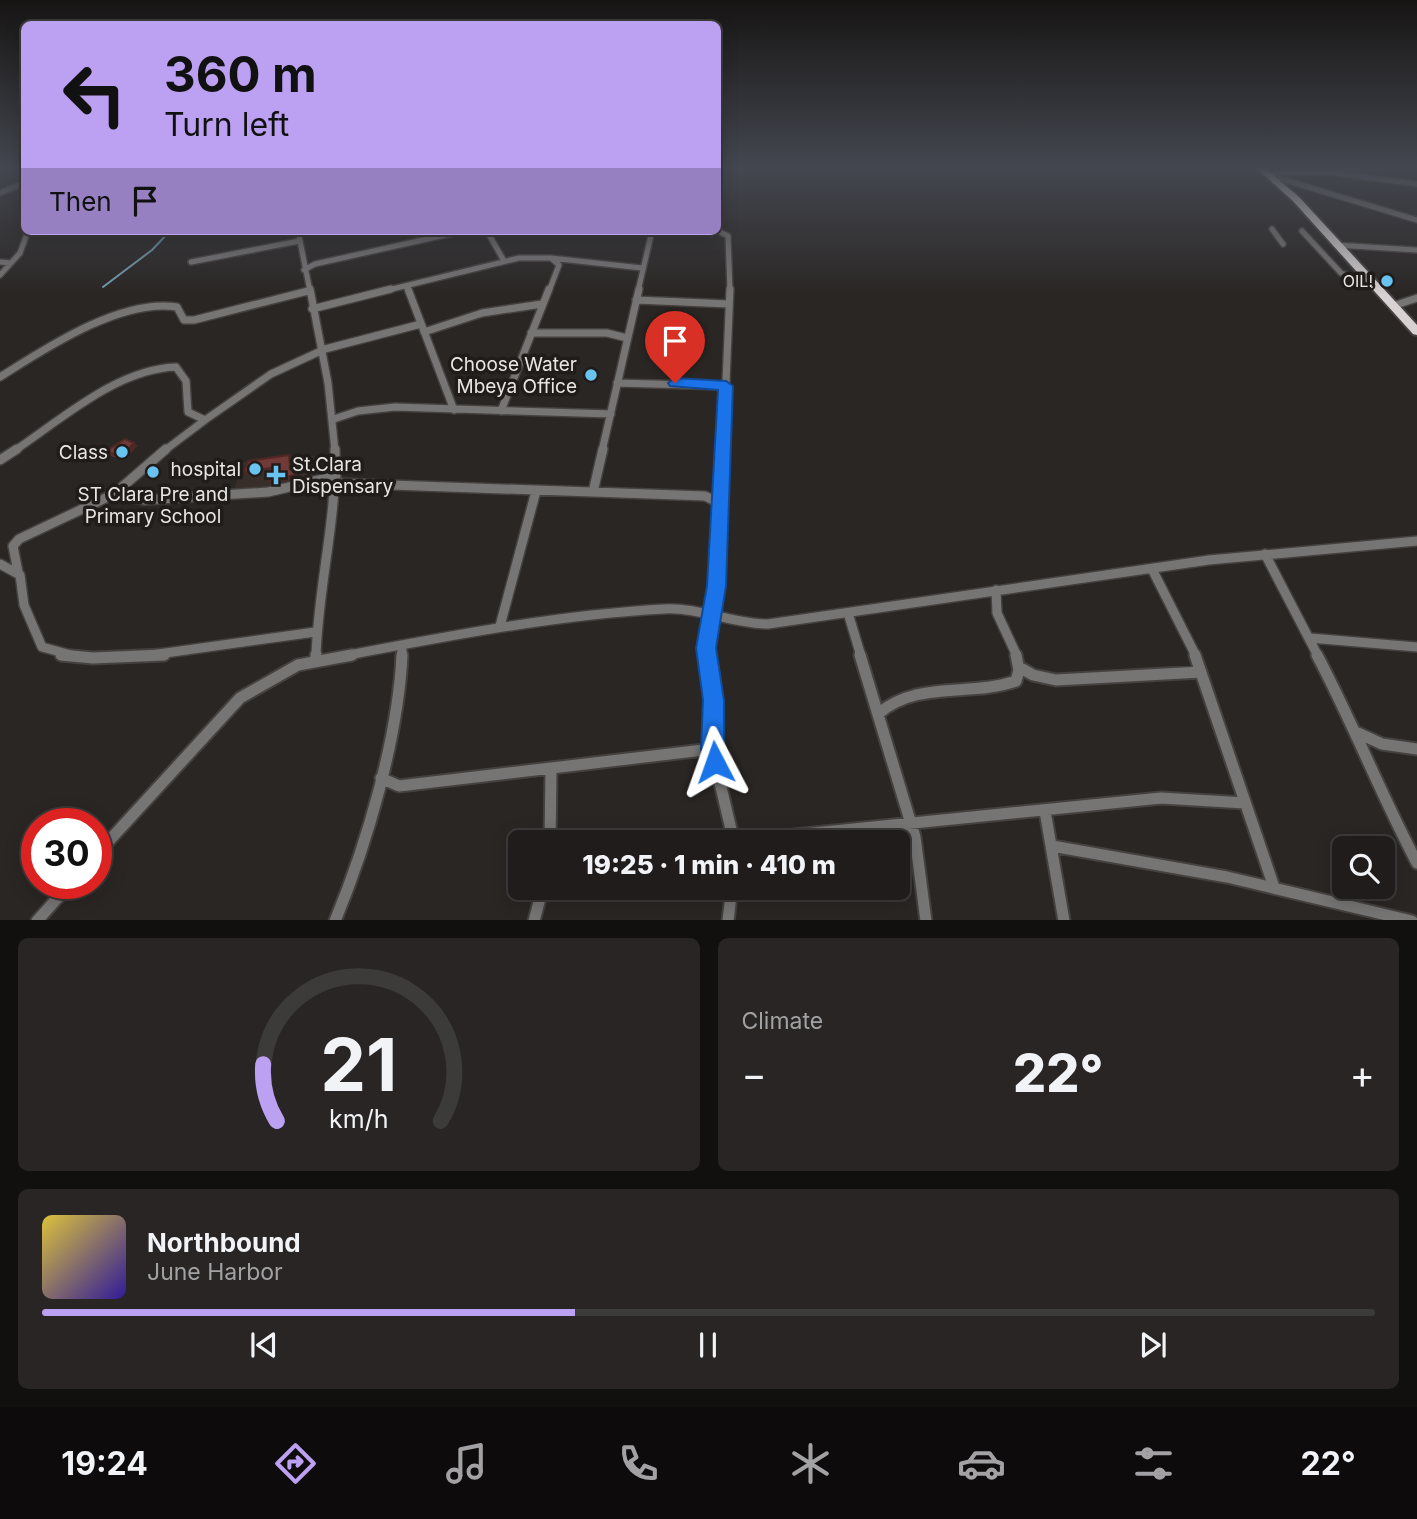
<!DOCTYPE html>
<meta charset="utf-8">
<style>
:root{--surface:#201c1b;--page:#282524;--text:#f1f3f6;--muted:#a2a1a3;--line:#3d3a3a;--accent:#bca0f2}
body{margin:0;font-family:Inter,sans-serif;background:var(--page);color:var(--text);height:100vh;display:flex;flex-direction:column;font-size:26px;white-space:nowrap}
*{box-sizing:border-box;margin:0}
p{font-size:23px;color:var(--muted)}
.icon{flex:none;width:38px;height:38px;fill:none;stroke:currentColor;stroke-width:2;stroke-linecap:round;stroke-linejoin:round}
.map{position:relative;height:920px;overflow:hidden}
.side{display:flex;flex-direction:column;gap:18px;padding:18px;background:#120f0f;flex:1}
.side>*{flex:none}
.guide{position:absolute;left:21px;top:21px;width:700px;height:214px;border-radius:10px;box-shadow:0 4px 18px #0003,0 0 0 2px var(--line);background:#bca0f2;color:#111;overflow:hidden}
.tools{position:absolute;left:1332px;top:836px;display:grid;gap:14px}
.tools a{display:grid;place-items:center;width:63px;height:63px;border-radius:10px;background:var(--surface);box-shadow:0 4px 18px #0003,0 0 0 2px var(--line);font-size:35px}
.speed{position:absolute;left:21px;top:808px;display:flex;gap:14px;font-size:35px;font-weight:700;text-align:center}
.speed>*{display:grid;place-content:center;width:91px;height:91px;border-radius:50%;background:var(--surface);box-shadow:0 4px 18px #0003,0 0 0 2px var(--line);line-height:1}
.speed .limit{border:10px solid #d22;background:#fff;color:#111}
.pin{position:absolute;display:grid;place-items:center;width:60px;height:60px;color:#fff;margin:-72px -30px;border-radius:50% 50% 50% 0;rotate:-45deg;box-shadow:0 0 7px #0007}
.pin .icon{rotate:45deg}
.me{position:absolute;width:77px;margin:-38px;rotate:356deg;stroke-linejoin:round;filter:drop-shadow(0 0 5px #0008)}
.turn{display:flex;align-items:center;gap:24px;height:147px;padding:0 28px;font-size:32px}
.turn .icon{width:91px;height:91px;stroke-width:2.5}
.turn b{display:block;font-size:49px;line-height:60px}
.then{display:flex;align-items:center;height:66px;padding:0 28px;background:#0003;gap:14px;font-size:26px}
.big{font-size:52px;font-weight:800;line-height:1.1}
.side .card{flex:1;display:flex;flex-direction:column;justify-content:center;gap:10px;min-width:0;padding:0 24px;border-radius:10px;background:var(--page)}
.side .dial{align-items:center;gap:0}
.dial svg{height:182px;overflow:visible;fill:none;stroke:var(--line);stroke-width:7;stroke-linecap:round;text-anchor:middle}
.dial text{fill:var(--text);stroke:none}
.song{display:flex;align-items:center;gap:21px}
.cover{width:84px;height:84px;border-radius:10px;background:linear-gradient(135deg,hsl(50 70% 55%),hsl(250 70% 35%))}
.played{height:7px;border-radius:4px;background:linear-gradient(90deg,var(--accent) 40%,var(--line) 40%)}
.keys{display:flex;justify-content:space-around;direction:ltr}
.heat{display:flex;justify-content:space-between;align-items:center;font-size:38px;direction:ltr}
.side .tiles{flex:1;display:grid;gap:18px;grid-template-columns:1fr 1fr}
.card:last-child{grid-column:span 2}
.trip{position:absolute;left:508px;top:830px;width:402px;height:70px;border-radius:10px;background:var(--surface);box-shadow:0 4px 18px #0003,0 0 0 2px var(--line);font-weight:800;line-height:70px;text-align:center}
.menu{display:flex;height:112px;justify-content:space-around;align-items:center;background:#0d0b0b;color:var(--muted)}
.menu .icon{width:49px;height:49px}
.menu .selected{color:var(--accent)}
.menu b{font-size:32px;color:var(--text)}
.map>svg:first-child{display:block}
</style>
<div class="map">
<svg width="1417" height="921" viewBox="0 0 1417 921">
<rect width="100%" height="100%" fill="#2a2624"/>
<path fill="#382e29" d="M291,455l25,1v16l-7,5 -40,11 -36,5 10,-31z"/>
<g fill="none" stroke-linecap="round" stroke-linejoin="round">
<path stroke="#729cb1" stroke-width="2" d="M103,287l49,-37 18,-19"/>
<defs>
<path id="minor-far3" d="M1274,173l53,-1 90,12
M1272,176l145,44
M0,193l24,-10
M1272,229l11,15
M298,231l12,60
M487,231l17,30
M718,231l10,5 2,55
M1302,231l39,42 31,11
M1336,245l81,5
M0,262l11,1
M191,262l108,-21
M304,270l11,-6 148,-33
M0,275l20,-22 8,-22
M407,286l2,5
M384,291l135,-33h32l91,10
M549,291l10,-26 -8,-7
M638,291l14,-60"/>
<path id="minor-far2" d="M310,289l18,94 7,68
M408,289l46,121
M636,300l93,4
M1393,306l24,-8
M312,309l79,-20
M424,332l58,-19 60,-9
M531,333h76l20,5
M0,377c46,-29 121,-79 177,-70l7,13h10l114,-29
M617,383l109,3
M501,411l48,-122
M334,419l24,-8 37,-4 216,7
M14,451c48,-32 103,-82 162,-84l10,14 2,31 17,8 66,-46 54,-25 96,-25
M164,451l41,-31
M602,451l37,-162
M723,451l7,-162"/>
<path id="minor-far1" d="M0,460l17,-11
M335,483l370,13 16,8
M118,491l13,7 14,2 123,-8 68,-16
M593,492l10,-43
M1265,554l53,102
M0,564l20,11 4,30 18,42 33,9
M1152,569l44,87
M18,572l-5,-26 6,-7 95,-45 52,-45
M996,590l1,23 20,43
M848,613l13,43
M500,626l36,-135
M1310,638l107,9
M144,656l171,-24
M316,656c2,-69 21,-137 19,-207
M343,656c106,-20 212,-41 321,-47 36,-2 68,15 104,15l441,-64 208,-19
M402,656v-10
M707,656l-1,-8 8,-30 9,-169"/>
<path id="minor" d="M61,655l32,3 71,-3
M707,655l6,45 -1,49 22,93
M860,655l55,182 11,84
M1195,655l79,232
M1317,655c36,68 64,140 100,208
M316,660v-5
M1019,667l14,8 23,5 145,-8
M878,714c39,-34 92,-17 138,-33l3,-11 -3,-15
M1358,733l24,11 35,5
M381,778l18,8 313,-37
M1045,811l19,110
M734,841l427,-43 84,5
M550,842l1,-71
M1052,846l175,31 185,44
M96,855l144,-157 58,-33 54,-10
M37,921l33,-37
M335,921c32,-77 63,-183 67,-266
M534,921l9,-34
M728,921l4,-34"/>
<path id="trunk" d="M1255,167h9l35,30 118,128v10l-4,-1 -120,-133z"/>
</defs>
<use href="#minor-far3" stroke="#45413f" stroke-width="8"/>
<use href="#minor-far2" stroke="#45413f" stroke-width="10"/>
<use href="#minor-far1" stroke="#45413f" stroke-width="12"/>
<use href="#minor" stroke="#45413f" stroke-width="15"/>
<use href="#trunk" stroke="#45413f" stroke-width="4"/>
<use href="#minor-far3" stroke="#777474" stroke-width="5"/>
<use href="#minor-far2" stroke="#777474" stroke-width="7"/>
<use href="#minor-far1" stroke="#777474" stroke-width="9"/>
<use href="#minor" stroke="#777474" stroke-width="11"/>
<use href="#trunk" fill="#d8d2d2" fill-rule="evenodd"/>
</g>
<path fill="#61312f" d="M134,443l3,3 -9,10 -11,2 -9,-3 -2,-4z"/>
<path fill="#4f2826" d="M134,443l3,3 -9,10 -11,2 -2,-3z
M271,468l2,3 -27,4 -2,-3z
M295,468l2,4 -1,6 -25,6 -2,-3z"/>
<path fill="#713937" stroke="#4f2826" stroke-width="2" d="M125,439l9,4 -9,9 -10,3 -9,-4z
M289,455l1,14 5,-1 -1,7 -25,6 2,-13 -27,4 4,-11z"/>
<linearGradient id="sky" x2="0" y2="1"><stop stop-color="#171514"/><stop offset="0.57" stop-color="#444750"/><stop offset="1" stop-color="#444750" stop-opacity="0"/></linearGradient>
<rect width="1417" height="295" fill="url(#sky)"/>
<path fill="#1a73e8" stroke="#114b97" stroke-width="2" d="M675,378l51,3 7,5 -7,200 -10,62 8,52v49l3,13 -4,7 -8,4 -8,-4 -6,-20 2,-49 -7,-52 11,-62 11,-196 -48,-4 -2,-3z"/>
<g fill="#69c3f1" stroke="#201c1a" stroke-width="2.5">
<circle cx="1387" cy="281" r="7"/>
<circle cx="591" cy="375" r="7"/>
<circle cx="122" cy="452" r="7"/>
<circle cx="255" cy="469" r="7"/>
<circle cx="153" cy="472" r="7"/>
<path d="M272.5 464.5h7v7h7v7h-7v7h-7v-7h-7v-7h7z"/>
</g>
<g text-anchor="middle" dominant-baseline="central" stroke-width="7" stroke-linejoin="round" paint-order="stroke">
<g font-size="16" fill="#e8e6e4" stroke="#201c1a" text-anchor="end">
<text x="1373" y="281">OIL!</text>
</g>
<g font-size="19" fill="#e8e6e4" stroke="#201c1a" text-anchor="end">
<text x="577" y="364">Choose Water<tspan x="577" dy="22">Mbeya Office</tspan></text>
<text x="108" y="452">Class</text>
<text x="292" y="464" text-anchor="start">St.Clara<tspan x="292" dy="22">Dispensary</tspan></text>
<text x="241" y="469">hospital</text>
<text x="153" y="494" text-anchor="middle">ST Clara Pre and<tspan x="153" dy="22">Primary School</tspan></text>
</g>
</g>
</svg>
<div class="tools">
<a><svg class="icon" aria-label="search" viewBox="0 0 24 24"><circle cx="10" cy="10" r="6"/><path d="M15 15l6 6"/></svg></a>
</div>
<div class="speed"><div class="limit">30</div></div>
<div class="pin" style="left:675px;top:383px;background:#d93025"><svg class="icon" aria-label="arrive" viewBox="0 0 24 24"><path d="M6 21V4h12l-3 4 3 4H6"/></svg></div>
<svg class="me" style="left:715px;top:762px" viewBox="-20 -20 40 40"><path d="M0-17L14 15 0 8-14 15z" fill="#1a73e8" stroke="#fff" stroke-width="4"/></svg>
<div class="trip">19:25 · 1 min · 410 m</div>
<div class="guide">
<div class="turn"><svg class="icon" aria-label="left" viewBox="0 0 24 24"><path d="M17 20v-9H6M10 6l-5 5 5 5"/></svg><div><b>360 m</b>Turn left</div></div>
<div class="then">Then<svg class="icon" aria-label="arrive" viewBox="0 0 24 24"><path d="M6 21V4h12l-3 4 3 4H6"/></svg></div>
</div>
</div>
<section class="side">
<div class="tiles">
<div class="card dial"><svg viewBox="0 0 100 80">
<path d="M14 69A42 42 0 1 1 86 69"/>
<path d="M14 69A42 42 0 0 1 8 44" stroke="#bca0f2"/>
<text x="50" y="56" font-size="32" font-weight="700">21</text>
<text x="50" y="72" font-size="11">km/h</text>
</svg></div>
<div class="card"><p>Climate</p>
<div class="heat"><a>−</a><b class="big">22°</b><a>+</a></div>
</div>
<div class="card">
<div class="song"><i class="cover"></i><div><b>Northbound</b><p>June Harbor</p></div></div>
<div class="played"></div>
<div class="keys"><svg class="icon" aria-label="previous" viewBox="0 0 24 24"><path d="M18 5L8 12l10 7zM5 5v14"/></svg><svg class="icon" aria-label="pause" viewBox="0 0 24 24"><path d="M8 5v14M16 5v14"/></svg><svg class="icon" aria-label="next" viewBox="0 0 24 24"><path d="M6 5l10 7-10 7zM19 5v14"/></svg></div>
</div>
</div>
</section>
<nav class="menu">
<b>19:24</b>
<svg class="icon selected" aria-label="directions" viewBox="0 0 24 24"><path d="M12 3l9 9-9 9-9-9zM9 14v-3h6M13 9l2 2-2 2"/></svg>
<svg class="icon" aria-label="music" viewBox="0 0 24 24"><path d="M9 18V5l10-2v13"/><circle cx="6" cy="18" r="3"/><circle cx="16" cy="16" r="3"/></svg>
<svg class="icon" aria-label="phone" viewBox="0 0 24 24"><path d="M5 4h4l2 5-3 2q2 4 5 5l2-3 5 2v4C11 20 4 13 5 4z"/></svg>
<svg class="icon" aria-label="climate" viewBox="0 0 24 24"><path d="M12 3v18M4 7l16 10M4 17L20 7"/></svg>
<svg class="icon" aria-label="car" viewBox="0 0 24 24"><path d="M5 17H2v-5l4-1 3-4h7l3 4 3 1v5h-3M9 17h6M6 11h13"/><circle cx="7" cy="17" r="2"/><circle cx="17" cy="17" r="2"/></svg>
<svg class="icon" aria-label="filters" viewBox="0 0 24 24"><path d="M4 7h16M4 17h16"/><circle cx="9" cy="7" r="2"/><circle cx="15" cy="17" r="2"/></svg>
<b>22°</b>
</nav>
